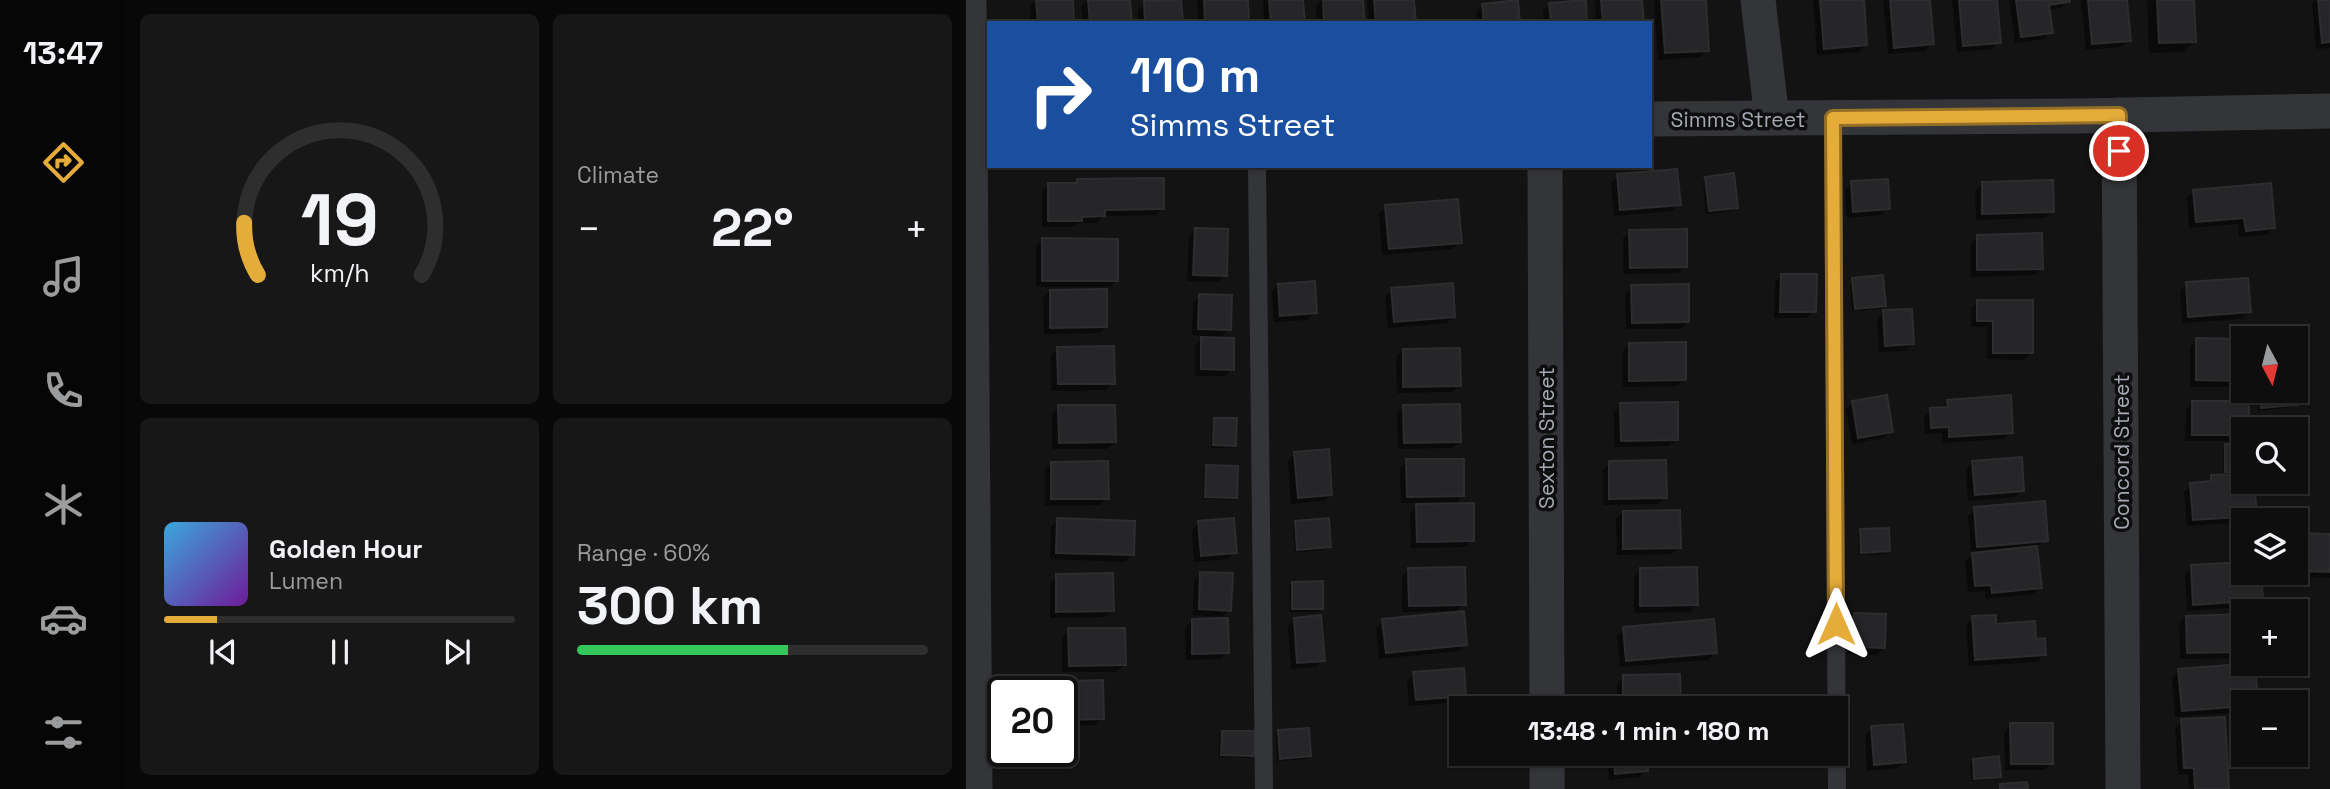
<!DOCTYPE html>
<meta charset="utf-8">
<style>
:root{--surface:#0e0e0f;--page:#171718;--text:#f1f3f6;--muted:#9b9c9e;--line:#2e2e2f;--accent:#e5ac3a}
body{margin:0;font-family:"Space Grotesk",sans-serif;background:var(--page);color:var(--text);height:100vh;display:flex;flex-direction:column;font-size:26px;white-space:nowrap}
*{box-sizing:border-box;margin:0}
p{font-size:23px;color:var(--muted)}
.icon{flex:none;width:38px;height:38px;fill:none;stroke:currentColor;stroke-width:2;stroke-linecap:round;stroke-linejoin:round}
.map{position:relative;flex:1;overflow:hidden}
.panel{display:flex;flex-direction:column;gap:14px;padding:14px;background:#080808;width:840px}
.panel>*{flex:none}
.guide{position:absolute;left:21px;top:21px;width:665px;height:147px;border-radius:0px;box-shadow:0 2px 5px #0004,0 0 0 2px var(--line);background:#1a4fa0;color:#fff;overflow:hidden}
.needle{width:46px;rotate:173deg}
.fabs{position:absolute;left:1265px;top:326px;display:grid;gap:14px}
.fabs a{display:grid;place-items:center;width:77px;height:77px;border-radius:0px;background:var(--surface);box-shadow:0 2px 5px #0004,0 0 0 2px var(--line);font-size:35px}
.speed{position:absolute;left:21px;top:676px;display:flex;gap:14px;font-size:35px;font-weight:700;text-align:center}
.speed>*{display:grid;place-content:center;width:91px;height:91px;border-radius:50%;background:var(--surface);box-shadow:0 2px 5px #0004,0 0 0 2px var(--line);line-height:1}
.speed .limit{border:4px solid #111;border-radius:10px;background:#fff;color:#111}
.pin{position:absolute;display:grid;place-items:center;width:60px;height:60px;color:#fff;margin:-30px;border:4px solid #fff;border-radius:50%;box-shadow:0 2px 7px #0007}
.me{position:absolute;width:77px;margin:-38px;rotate:0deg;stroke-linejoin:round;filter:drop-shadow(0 0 5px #0008)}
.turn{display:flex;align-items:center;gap:24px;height:147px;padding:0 28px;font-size:32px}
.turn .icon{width:91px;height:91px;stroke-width:2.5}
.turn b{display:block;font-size:49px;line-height:60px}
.big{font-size:52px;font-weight:700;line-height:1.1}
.panel .widget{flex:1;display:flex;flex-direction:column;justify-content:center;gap:10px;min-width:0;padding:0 24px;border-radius:10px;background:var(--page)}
.panel .dial{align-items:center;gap:0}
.dial svg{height:182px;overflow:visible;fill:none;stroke:var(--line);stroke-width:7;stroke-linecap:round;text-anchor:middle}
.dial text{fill:var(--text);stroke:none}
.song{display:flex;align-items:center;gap:21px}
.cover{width:84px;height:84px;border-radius:10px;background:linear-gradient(135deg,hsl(200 70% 55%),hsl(280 70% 35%))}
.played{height:7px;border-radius:4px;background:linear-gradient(90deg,var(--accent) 15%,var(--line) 15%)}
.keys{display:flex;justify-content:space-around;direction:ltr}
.heat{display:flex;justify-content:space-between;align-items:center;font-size:38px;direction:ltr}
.charge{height:10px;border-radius:5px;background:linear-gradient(90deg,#34c759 60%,var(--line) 0)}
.panel .tiles{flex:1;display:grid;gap:14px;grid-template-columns:repeat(2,1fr)}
.trip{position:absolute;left:483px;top:696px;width:399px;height:70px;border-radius:0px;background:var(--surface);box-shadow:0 2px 5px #0004,0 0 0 2px var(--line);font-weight:700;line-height:70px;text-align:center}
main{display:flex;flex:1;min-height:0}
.tabs{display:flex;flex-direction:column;width:126px;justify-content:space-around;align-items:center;background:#060606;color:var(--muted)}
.tabs .icon{width:49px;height:49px}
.tabs .active{color:var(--accent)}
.tabs b{font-size:32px;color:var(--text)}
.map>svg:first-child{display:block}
</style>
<main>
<nav class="tabs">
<b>13:47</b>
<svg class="icon active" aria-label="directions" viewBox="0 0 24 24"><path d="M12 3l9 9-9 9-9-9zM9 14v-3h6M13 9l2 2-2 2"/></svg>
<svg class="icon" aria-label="music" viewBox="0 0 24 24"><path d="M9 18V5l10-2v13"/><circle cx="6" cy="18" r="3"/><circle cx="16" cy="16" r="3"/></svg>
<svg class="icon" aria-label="phone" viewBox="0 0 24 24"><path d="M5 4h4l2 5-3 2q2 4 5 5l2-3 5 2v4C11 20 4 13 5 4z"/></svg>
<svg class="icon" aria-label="climate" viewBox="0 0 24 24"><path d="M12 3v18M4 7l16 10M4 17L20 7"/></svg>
<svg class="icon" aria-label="car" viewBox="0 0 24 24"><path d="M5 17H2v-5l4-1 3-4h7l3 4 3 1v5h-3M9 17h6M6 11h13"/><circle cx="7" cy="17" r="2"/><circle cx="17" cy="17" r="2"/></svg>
<svg class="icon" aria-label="filters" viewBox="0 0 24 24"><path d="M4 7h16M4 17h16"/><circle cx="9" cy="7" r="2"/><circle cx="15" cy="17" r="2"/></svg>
</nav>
<section class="panel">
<div class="tiles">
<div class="widget dial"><svg viewBox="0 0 100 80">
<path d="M14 69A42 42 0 1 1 86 69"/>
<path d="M14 69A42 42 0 0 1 8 46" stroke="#e5ac3a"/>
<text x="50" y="56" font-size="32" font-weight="700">19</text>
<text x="50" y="72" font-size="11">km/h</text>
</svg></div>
<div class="widget"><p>Climate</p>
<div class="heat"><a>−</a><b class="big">22°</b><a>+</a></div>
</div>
<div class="widget">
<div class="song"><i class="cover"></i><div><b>Golden Hour</b><p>Lumen</p></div></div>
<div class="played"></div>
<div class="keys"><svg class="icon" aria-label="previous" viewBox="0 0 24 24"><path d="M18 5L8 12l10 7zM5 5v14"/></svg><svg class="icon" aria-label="pause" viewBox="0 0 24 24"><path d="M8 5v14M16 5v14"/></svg><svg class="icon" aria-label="next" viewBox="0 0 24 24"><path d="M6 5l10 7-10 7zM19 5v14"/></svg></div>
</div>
<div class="widget"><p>Range · 60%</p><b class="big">300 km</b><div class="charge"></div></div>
</div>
</section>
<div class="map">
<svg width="1364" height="789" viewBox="0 0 1364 789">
<rect width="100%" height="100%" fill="#131314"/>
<path fill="#0007" d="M70,0h35l1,23h-41l-1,-16z
M122,0h41l2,23h-48l-2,-17z
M231,0h49l1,23h-49z
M297,0h39l1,23h-39z
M356,0h39l2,23h-46l-1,-17z
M401,0h46l2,23h-46z
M629,0h45l2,23h-46z
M688,0h50l3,50 -7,7 -42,3z
M847,0h49l4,45 -7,7 -42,3z
M917,0h45l4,44 -7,7 -37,3z
M986,0h43l4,42 -7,7 -35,3z
M1043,0h59v1l-7,7 -13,2 3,22 -7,7 -29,4z
M1115,0h44l4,40 -7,7 -36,3z
M1181,0h46l1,41 -10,11 -35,1z
M1350,0h14v48l-14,1 -4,-45z
M178,3l37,20h-43v-13z
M584,4l36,19h-42l-1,-12z
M517,5l35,18h-41l-1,-11z
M652,176l61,28 -7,7 -58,5 -3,-33z
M740,179l30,29 -3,3 -27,3 -3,-32z
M112,181l84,27 -6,7 -53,1 -6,7h-19l-5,4h-31v-35l7,-7h25z
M886,183l36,25 -7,7 -34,3 -2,-28z
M1016,184l70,27 -7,7 -69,2 -1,-29z
M1228,191l79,37 -7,7 -27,2 -1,-13 -49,4 -2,-30z
M420,207l74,35 -7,7 -71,6 -3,-41z
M230,230l29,45 -7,7 -31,-1 2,-44z
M664,232l55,34 -7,7 -55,1v-36z
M1011,237l64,31 -7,7 -63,2 -1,-33z
M77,240l73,40 -6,7h-74v-40z
M816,275l32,36 -7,7h-33l1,-36z
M887,280l31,26 -3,3 -29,2 -2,-28z
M1221,284l62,28 -7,7 -60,4 -2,-32z
M312,285l37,28 -7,7 -34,2 -2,-30z
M666,287l56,35 -7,7h-55l-1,-35z
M426,290l62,26 -7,7 -59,5 -3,-31z
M84,291l56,35 -7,7 -55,1 -1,-36z
M234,296l29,33 -10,10 13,30 -6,7h-31v-30l10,-10 -13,-1 1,-32z
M1012,302l53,51 -7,7 -37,-1v-32h-16v-19z
M918,312l29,32 -7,7 -27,1 -2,-33z
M1231,340l41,40 -7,7h-41v-40z
M663,345l55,34 -7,7 -54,1 -1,-35z
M92,348l55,35 -7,7 -55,1v-36z
M437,350l56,35 -7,7 -55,1 -1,-36z
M1290,390h39l1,14 -3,3 -35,4z
M982,401l63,31 -7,7 -61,4 -1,-10 -17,1 -1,-17 7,-7 10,-2z
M887,402l38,29 -7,7 -32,6 -6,-35z
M1226,403l52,26v9l-4,3h-55l1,-31z
M655,405l55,34 -7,7 -55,1v-35z
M93,407l55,35 -7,7h-55v-35z
M438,407l56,34 -7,7 -55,1 -1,-35z
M249,420l20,25 -4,3h-20l1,-25z
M1260,446h18v28h-8v10l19,31 -5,5h-6v2l-57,4 -3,-34 7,-7 14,-1 7,-7 11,-1v-27z
M329,454l36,40 -7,7 -33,3 -3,-43z
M441,461l55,35 -9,9 19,35 -6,7 -55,1 -1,-35 10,-10h-19l-1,-35z
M1007,462l49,28 -7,7 -47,4 -2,-32z
M86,463l55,35 -7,7 -55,1v-36z
M644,463l55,34 -7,7 -55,1v-35z
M241,466l28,31 -3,3 -29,-1 1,-30z
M1009,509l71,31 -10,7 4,40 -7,7 -48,5v-8l-17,1 -3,-30 10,-10 -4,1 -3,-37z
M657,512l56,35 -7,7 -55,1 -1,-36z
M92,520l74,35 -7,7 -75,-3 1,-32z
M330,522l33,25 -3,3 -31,2 -2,-27z
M233,523l36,29 -7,7 -34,3 -2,-32z
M895,530l27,20 -3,4 -26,1 -1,-22z
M1330,535l34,1v42l-54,-2v-4h20z
M1226,567l52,5 17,27 -7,7 -67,5 -2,-37z
M443,569l55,35 -10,10v-3l-52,1v-36z
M674,570l56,35 -7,7 -55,1v-36z
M235,574l28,36 -7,7 -29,-2 1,-34z
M91,576l55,34 -7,7 -55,1v-35z
M326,583l29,26 -3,3h-28l-1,-26z
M889,615l29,33 -7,7 -30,-1 1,-32z
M1278,616v42l-64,1 -1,-35 7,-7z
M1007,618l61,22 10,15 -7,7 -68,4 -3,-41z
M329,619l28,41 -7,7 -25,2 -3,-43z
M226,621l35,32 -7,6 -34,1 -1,-32z
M417,621l82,23 -7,7 -79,8 -3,-31z
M658,629l91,24 -7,7 -88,7 -3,-31z
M103,630l55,35 -7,7h-55v-35z
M1213,671l65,31v10l-69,5 -3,-39z
M448,674l51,21 -7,7 -49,4 -2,-25z
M658,677l55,32h-62v-25z
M135,682l1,36 -7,7 -33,1v-35h-22l7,-7z
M1216,721l46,68h-39l-1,-15 -10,1 -3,-47z
M1045,725l40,38 -7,7h-39l-1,-38z
M906,728l32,34 -7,6 -30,3 -2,-36z
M313,732l30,24 -3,3 -29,2 -1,-26z
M257,733l29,22 -3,3 -30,-1v-21z
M641,754h38l1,16 -7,7 -30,3z
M1007,760l26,16 -3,3 -24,2 -2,-18z"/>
<path fill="#262628" stroke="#2d2d30" stroke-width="2" d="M70,0h37l1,23h-36z
M122,0h42l2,23h-42z
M215,0l2,23h-38l-1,-22z
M238,0h44l1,23h-44z
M303,0h34l2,23h-34z
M357,0h40l2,23h-41z
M408,0h40l2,23h-40z
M552,0l2,23h-36l-2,-19z
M620,0l1,23h-36l-2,-20z
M635,0h41l2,23h-41z
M695,0h45l3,51 -44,2z
M854,0h44l3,45 -43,4z
M924,0h40l4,44 -40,4z
M993,0h38l4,43 -38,3z
M1050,0h54v2l-21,3 4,28 -32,4z
M1122,0h39l4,41 -39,3z
M1191,0h37l2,42 -37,1z
M1352,0h12v42l-8,1z
M711,169l4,36 -61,5 -3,-36z
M768,173l4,35 -29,3 -4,-34z
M198,178v31l-59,1v6l-23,1v4h-34v-38h29v-4z
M922,179l2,30 -37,3 -2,-31z
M1087,180l1,32 -72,2v-32z
M1305,183l4,45 -29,3 -2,-13 -48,4 -3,-32z
M492,199l4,44 -73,6 -4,-44z
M229,228l33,1 -1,47 -34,-1z
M721,229v38l-57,1 -1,-38z
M1076,233l1,36 -66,1v-35z
M76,238l76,1v42h-76z
M815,274h36l-1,38h-36z
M917,275l3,31 -31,3 -3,-31z
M1282,278l3,34 -63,5 -2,-35z
M349,281l2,32 -37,3 -2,-32z
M487,283l2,34 -61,5 -3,-34z
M723,284v38l-57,1 -1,-38z
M141,289v38l-57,1v-38z
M233,294l33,1 -1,35 -33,-1z
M1011,300h56v53h-40v-32h-16z
M946,309l2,35 -29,2 -2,-36z
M1307,330h23l1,31 -1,-23h-23z
M235,337l33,1v32l-33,-1z
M1230,338l44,1v42l-44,-1z
M720,342v38l-57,1v-38z
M148,346l1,38h-57l-1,-37z
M494,348l1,38 -58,1v-38z
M1330,382l2,23 -37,3 -2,-18h37z
M921,395l6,37 -35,6 -6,-37z
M1045,395l2,38 -64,4v-10l-18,1 -1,-20 18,-1 -1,-7z
M1226,401h57v28h-5v6h-52z
M712,402v38l-57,1 -1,-38z
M494,404l1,38 -57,1 -1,-38z
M92,405h57l1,37 -57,1z
M248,418h23l-1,28 -23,-1z
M1259,444l19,1v27h-19z
M363,449l3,46 -34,3 -4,-46z
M1056,457l2,34 -49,4 -3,-34z
M440,459h58v37l-57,1z
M700,460l1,38 -58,1v-38z
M142,461l1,38h-58v-37z
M240,465l32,1 -1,32 -32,-1z
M1272,474v8l16,-1 3,35 -64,4 -3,-37 21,-2v-6z
M1079,501l3,40 -71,6 -3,-40z
M508,503v38l-57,1 -1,-38z
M714,510l1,38 -58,1v-38z
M91,518l78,3 -1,34 -78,-2z
M268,518l3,35 -36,3 -3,-35z
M363,518l2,29 -34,3 -2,-29z
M923,528l1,23 -29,2 -1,-24z
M1330,533l34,1v38l-34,-1z
M1071,546l5,42 -50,5 -1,-8 -16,1 -3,-33z
M1278,562v10h17l2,28 -70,5 -2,-40z
M499,567l1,38 -57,1 -1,-38z
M731,567l1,38 -58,1v-38z
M234,572l33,1 -2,38 -32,-2z
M147,573l1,38 -58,1v-38z
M357,581v28h-31v-27z
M498,611l3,34 -81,8 -4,-34z
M888,613l32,1 -1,34 -32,-1z
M1278,614v38l-57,1 -1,-37z
M355,615l4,46 -28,2 -3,-45z
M1030,615v9l39,-3 1,18 9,-1 1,17 -71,5 -3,-44z
M262,618l1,35 -37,1v-35z
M748,619l3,34 -91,8 -3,-34z
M102,628h57l1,37 -57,1z
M1289,663l3,39h-14v4l-62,5 -4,-42z
M498,668l2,28 -50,4 -3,-28z
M714,674l1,35h-58v-34z
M137,680l1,39 -42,1v-29h-16v-9z
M1259,717l4,72h-34l-1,-21h-10l-3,-49z
M1044,723h43v41h-42z
M937,724l3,38 -32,3 -3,-39z
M343,728l2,28 -31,3 -2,-29z
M256,731h33l-1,25 -33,-1z
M648,754h33l1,17 -33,3z
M1033,756l2,21 -27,2 -1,-20z
M1061,782l1,7h-28v-5z"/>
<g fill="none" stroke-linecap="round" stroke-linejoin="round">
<path stroke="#343539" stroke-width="18" d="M867,118l4,671
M291,166l7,623"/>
<path stroke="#343539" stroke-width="35" d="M3,0l6,789
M792,0l14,118
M1153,115l4,674
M684,119l429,-3 251,-5
M579,166l2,543
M581,754v35"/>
</g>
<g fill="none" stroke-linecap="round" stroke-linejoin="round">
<defs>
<path id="route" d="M870,624l-3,-506 286,-3v36"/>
</defs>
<use href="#route" stroke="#957026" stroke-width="18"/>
<use href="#route" stroke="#e5ac3a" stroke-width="12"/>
</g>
<g text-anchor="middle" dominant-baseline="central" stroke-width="7" stroke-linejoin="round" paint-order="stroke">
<g font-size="21" fill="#a5aab4" stroke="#0e0e0f">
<text x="772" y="119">Simms Street</text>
<text transform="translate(580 438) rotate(-90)">Sexton Street</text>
<text transform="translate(1155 452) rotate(-90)">Concord Street</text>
</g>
</g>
</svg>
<div class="fabs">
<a><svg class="needle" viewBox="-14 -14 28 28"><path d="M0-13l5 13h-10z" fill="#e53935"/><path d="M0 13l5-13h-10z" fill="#9b9c9e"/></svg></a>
<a><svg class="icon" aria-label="search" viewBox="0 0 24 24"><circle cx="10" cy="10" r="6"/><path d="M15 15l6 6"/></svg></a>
<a><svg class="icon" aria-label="layers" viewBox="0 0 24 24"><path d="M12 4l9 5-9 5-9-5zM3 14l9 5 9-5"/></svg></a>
<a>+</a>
<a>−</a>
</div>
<div class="speed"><div class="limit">20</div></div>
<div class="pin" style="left:1153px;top:151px;background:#d93025"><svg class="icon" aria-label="arrive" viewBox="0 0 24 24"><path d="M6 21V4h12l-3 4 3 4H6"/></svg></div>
<svg class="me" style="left:870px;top:624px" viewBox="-20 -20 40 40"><path d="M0-17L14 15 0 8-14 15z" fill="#e5ac3a" stroke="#fff" stroke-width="4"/></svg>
<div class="trip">13:48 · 1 min · 180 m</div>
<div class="guide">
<div class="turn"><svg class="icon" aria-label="right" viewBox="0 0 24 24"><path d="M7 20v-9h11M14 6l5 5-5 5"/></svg><div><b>110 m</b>Simms Street</div></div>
</div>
</div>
</main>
